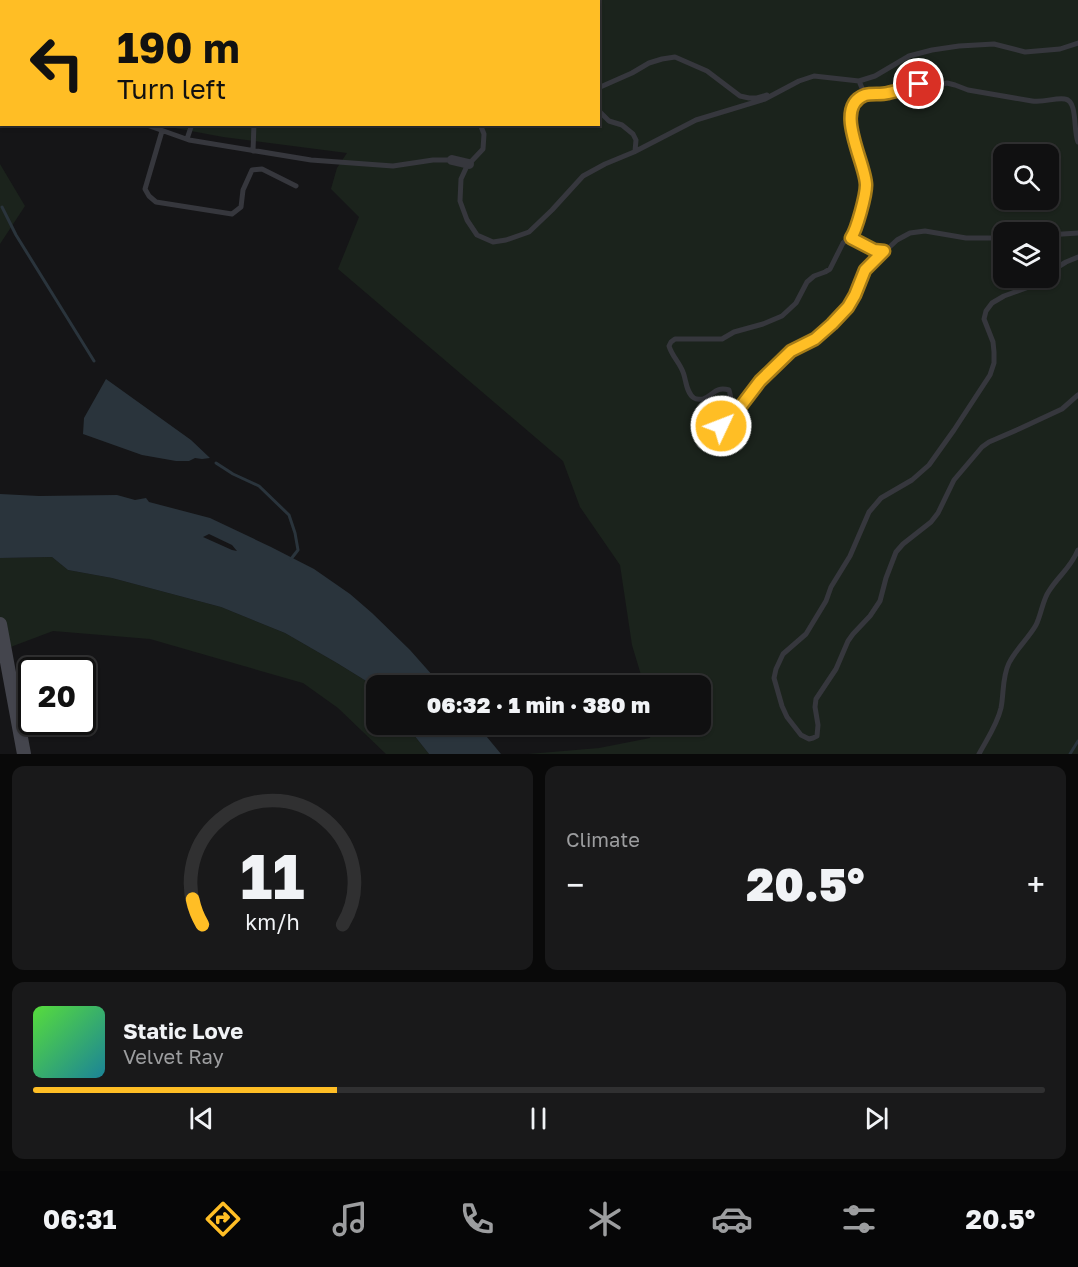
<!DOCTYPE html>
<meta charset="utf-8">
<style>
:root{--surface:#101011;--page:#19191a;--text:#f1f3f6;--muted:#9c9d9f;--line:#303031;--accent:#ffbe25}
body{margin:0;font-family:"Golos Text",sans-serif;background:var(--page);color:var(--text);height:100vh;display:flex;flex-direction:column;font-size:22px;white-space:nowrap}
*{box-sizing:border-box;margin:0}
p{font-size:20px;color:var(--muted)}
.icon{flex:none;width:33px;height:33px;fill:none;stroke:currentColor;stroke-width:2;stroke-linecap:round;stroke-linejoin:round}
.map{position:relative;height:754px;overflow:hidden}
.side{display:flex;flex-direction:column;gap:12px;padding:12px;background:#090909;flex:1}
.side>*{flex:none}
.guide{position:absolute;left:0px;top:0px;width:600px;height:126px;box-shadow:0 2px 4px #0004,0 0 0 2px var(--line);background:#ffbe25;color:#111;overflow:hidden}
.tools{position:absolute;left:993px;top:144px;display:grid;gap:12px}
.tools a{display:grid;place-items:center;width:66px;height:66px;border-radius:12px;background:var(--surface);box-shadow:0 2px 4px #0004,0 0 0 2px var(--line);font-size:30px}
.speed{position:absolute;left:18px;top:657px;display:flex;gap:12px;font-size:30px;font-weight:700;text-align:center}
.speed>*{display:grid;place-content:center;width:78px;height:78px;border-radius:50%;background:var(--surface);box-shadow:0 2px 4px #0004,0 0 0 2px var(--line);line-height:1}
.speed .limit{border:3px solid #111;border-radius:9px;background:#fff;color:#111}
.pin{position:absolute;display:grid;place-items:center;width:51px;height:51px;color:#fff;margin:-26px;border:3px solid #fff;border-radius:50%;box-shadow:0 2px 6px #0007}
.me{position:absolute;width:66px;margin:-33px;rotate:47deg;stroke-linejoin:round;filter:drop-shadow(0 0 4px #0008)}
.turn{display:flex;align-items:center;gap:21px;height:126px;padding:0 18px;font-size:27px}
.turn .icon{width:78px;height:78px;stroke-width:2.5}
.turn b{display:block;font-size:42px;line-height:51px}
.big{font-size:45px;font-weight:800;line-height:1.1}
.side .widget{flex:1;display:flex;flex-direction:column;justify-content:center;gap:9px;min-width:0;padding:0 21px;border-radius:12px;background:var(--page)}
.side .dial{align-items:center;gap:0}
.dial svg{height:156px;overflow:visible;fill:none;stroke:var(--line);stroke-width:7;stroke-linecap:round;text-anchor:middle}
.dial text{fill:var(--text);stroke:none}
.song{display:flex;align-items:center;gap:18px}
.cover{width:72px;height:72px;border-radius:9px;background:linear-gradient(135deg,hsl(110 70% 55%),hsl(190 70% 35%))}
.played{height:6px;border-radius:3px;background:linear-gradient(90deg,var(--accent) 30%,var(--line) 30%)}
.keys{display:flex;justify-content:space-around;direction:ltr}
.heat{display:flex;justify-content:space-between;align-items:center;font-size:33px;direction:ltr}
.side .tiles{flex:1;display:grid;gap:12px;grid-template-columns:1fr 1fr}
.widget:last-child{grid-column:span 2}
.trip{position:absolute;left:366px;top:675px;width:345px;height:60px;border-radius:12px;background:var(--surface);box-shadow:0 2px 4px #0004,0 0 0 2px var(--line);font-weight:800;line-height:60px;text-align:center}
.dock{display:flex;height:96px;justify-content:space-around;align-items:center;background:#060607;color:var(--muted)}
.dock .icon{width:42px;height:42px}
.dock .current{color:var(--accent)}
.dock b{font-size:27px;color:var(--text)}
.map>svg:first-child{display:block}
</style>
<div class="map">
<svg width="1078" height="754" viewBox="0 0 1078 754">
<rect width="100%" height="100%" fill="#151517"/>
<path fill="#1b231c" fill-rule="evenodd" d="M91,0h987v754h-550l71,-6 51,-10 3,-13 47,-1v-38l-56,-1 -12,-40 -12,-80 -40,-58 -17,-46 -225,-192 21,-52 -28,-28 6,-21 10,-15 -124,-16 -64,-12 439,-1v-122h-507zM1004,154h44v46h-44zM1004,232h44v46h-44z
M0,164l25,42 -25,38z
M52,557l16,13 44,8 109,29 64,26 52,30 34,21 5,6v34l30,1 23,29h-43l-48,-46 -35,-25 -153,-44 -97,-8 -53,20v-93z"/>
<path fill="#2a343c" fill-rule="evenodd" d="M124,0h113l-1,2 -112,-1z
M106,379l85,61 19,18 -8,1 -7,-1 -6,3h-13l-34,-6 -59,-21 1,-16z
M0,494l39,2 78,-1 18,5 11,-2 3,4 61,16 61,29 43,22 36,25 22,19 38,37 31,35 -65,1v4l-5,-6 -34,-21 -52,-30 -64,-26 -109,-29 -44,-8 -16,-13 -52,1zM209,534l23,11 5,6 -5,-1 -29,-13z
M406,725h71l24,29h-72z"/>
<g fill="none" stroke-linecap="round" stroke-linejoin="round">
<path stroke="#2a343c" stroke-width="3" d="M2,207l14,28 78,126
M216,463l17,11 26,12 30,29 6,18 3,17 -7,9
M1070,754l8,-13"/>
<path stroke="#36373d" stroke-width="5" d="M260,2v-2
M305,2l1,-2
M501,2l1,-2
M0,78l2,1
M859,81l6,14
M598,88l34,-15 17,-10 13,-4 13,-2 32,14 33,25 9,2h8l10,-3
M598,110l11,11 13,4 11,9 3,6 -1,11
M144,124l45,16 122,20 82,6 40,-6h19
M480,124l4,10 -1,15 -16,17 -6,13 -1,22 7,19 10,15 16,7 13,-2 23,-8 23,-22 31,-34 22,-12 29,-12 62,-32 69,-21 34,-18 15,-5 45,5 16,-5 34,-20 23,-6 27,-4 35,-2 31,8 35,-3 18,-6
M162,131l-17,58 4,7 7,6 76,12 9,-7 2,-17 9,-20 10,-1 34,17
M187,139l5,-15
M253,151l1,-27
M1048,235l30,-2
M851,238l23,12 10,1
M1004,238h-38l-41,-7 -15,2 -13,7 -32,30 -10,25 -8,12 -15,17 -17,15 -24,12 -31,30 -22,29 -8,19c-21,0 -4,-23 1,-31l-2,-8c-14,-4 -15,5 -26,9 -3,0 -6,1 -9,-1 -8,-5 -8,-19 -11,-26 -4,-10 -11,-16 -14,-26l2,-4 4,-3h47l12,-7 29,-8 19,-8 14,-13 11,-21 7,-6 11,-4 5,-3 13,-26 11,-9 12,-48 -2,-13 -13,-49 -1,-11 3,-8 12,-10 21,-1 33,-10 19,1 9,-2 8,2 13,5 64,11c12,2 24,-4 33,-2 13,2 8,32 13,43
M1048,273l18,-11 12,-5
M1042,278l-13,9 -25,9 -12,7 -6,8 -2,8 9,23 1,10v11l-4,12 -36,55 -25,35 -17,15 -31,18 -12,14 -19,44 -19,31 -5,14 -20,33 -23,20 -7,15 -2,9 8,28 5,11 14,18 8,4 4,-1 4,-2 1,-11 -3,-18 1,-8 20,-30 12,-28 5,-7 17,-18 10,-15 6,-23 10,-26 7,-8 28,-22 7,-9 16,-33 28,-33 7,-5 30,-13 43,-20 16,-14
M979,754c8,-15 18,-29 22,-46 3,-15 1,-31 8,-45 7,-14 19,-24 27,-38 5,-10 7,-26 13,-34 10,-16 21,-22 29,-41"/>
<path stroke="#36373d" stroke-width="10" d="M452,160l17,4"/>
<path stroke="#44454d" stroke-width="14" d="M0,624l24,130"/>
</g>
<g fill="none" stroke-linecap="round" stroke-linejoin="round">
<defs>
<path id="route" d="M721,426l4,3h5l8,-19 22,-29 31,-30 24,-12 17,-15 16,-17 7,-12 10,-25 19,-19 -10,-1 -23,-12c6,-9 15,-43 15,-53 0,-22 -34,-78 -1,-90 7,-2 16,0 23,-2 11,-2 21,-7 31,-9"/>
</defs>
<use href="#route" stroke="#a67c18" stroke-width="15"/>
<use href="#route" stroke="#ffbe25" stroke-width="10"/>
</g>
</svg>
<div class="tools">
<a><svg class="icon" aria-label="search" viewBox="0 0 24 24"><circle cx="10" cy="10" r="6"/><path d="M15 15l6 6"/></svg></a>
<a><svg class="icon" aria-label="layers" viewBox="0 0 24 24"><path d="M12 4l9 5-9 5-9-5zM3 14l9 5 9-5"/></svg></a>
</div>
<div class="speed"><div class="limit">20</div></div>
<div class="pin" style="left:919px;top:84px;background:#d93025"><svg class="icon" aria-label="arrive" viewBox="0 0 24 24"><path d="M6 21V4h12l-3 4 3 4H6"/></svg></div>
<svg class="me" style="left:721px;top:426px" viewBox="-20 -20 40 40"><circle r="17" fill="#ffbe25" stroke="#fff" stroke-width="3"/><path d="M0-11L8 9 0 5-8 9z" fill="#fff"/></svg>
<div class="trip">06:32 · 1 min · 380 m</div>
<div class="guide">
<div class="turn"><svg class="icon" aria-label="left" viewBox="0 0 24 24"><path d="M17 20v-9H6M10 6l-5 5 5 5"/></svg><div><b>190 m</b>Turn left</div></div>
</div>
</div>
<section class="side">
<div class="tiles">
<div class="widget dial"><svg viewBox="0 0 100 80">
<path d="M14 69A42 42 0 1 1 86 69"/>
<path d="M14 69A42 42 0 0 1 9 56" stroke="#ffbe25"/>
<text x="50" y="56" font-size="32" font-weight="700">11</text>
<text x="50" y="72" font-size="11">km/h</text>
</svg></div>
<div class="widget"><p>Climate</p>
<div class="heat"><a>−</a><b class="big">20.5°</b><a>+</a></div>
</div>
<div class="widget">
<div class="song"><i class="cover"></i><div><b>Static Love</b><p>Velvet Ray</p></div></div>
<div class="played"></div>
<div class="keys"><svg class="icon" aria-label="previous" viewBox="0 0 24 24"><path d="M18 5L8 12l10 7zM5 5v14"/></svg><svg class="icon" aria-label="pause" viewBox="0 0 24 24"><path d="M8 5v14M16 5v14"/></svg><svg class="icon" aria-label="next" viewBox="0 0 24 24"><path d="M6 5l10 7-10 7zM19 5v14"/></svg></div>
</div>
</div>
</section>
<nav class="dock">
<b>06:31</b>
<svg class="icon current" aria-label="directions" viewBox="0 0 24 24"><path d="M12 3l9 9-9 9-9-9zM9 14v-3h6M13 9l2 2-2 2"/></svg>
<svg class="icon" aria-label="music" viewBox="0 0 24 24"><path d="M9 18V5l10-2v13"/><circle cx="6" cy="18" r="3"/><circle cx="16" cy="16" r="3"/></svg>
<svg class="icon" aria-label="phone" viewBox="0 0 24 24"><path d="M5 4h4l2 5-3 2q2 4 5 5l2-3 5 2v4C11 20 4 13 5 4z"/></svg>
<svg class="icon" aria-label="climate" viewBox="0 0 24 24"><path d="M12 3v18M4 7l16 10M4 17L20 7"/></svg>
<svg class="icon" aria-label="car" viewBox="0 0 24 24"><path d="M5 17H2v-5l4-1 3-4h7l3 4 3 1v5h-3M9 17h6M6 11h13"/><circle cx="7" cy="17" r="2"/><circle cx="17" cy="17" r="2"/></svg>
<svg class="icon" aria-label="filters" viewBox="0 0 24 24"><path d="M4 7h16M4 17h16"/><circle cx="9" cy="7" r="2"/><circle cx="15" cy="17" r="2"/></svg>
<b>20.5°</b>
</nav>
